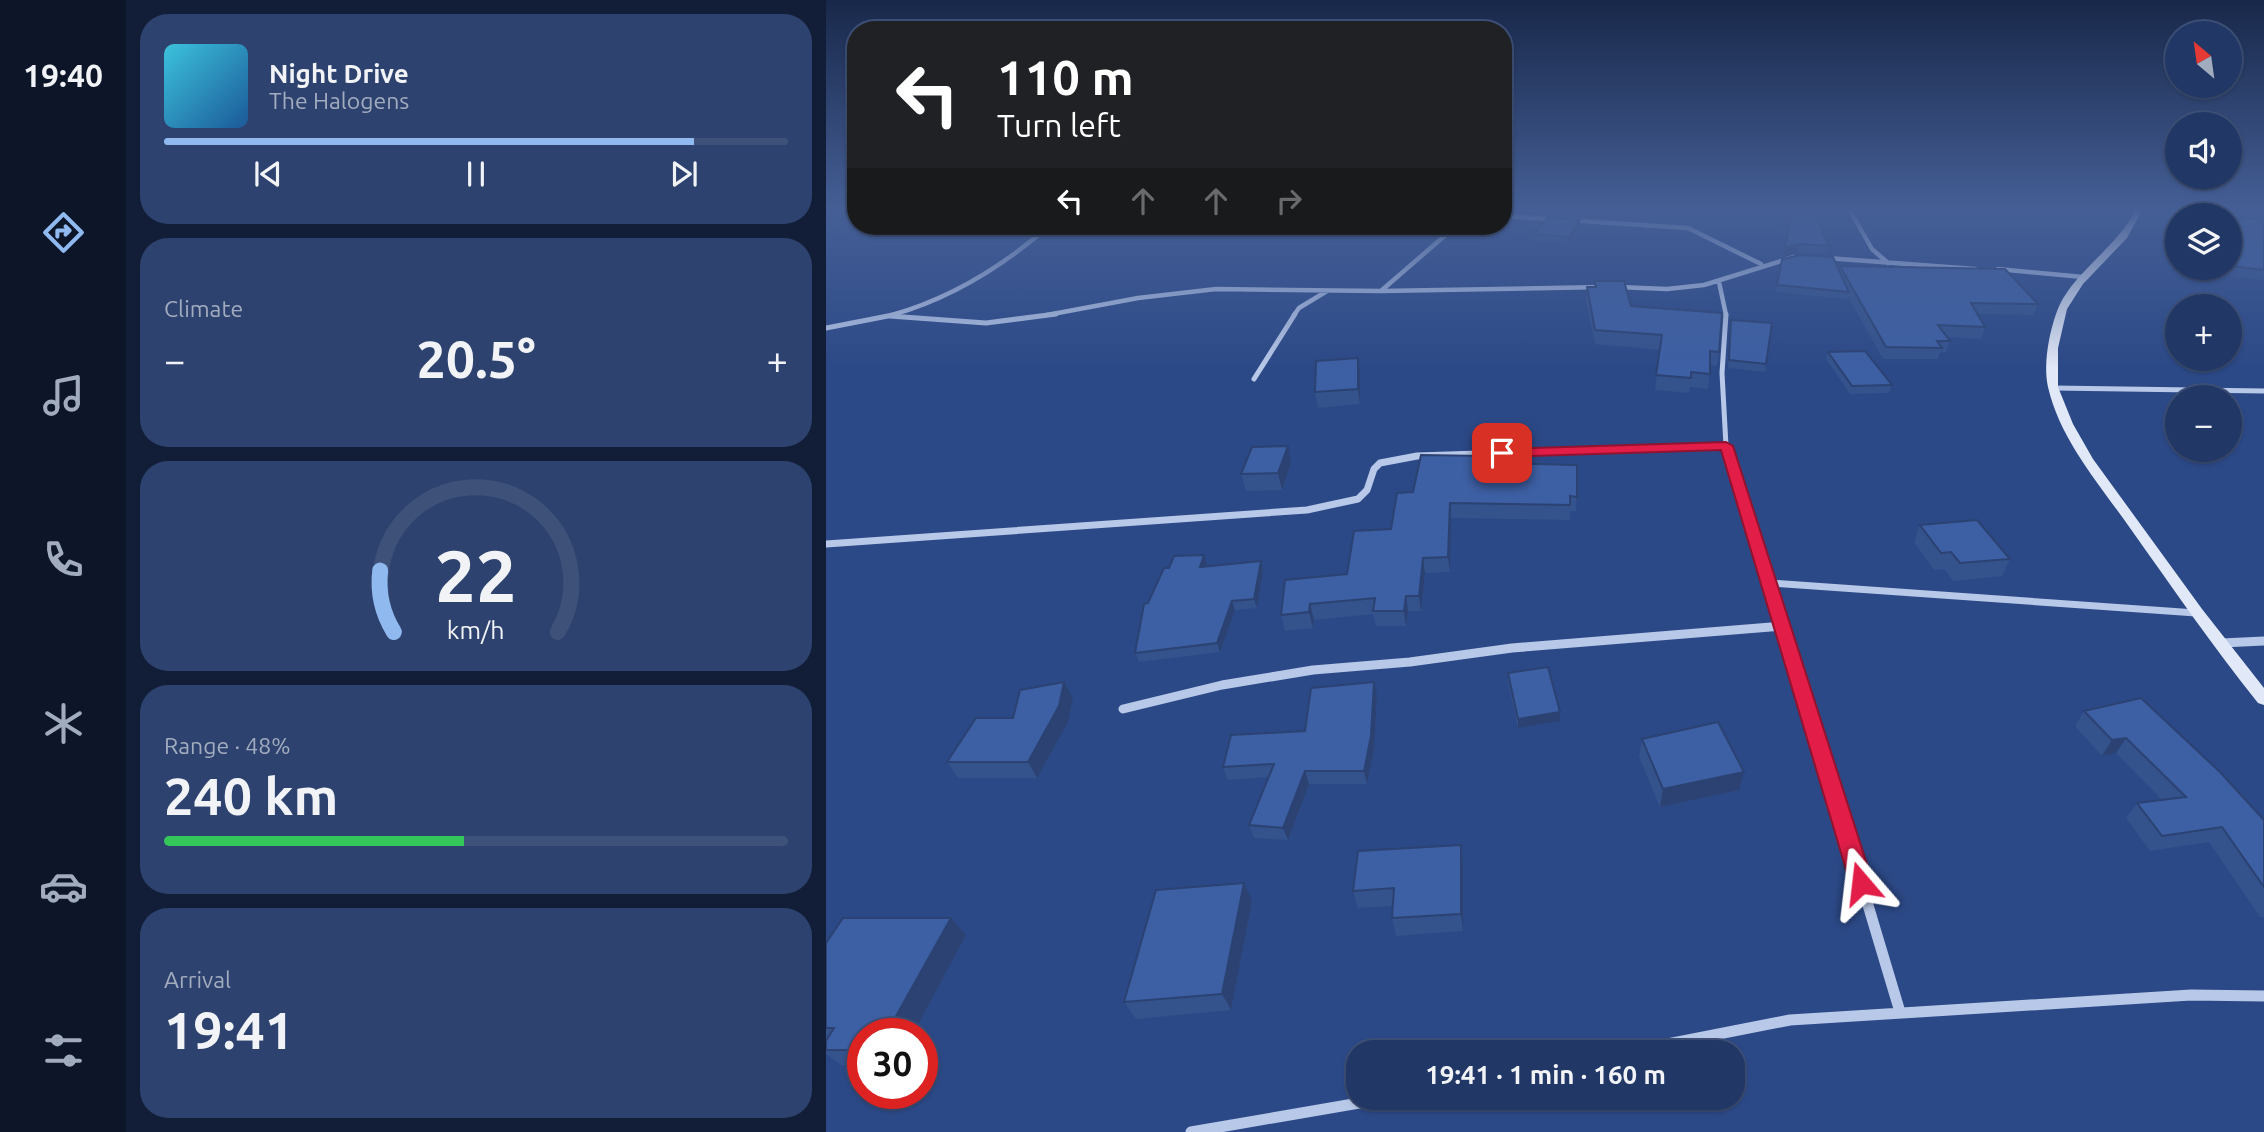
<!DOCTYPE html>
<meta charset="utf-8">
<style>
:root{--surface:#213765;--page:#2d426e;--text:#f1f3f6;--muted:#a2acbf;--line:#3e5179;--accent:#90b9f0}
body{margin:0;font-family:Ubuntu,sans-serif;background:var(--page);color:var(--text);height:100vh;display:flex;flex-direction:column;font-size:26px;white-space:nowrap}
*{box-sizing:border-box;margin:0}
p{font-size:23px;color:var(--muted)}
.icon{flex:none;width:38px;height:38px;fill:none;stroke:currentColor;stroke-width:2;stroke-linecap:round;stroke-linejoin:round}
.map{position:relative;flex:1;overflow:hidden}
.panel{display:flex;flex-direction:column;gap:14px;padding:14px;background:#121e38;width:700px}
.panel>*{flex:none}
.top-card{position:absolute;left:21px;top:21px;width:665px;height:214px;border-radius:28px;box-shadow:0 2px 5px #0004,0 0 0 2px var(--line);background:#202124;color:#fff;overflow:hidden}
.needle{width:46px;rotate:331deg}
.tools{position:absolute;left:1339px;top:21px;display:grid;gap:14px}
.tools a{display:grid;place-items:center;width:77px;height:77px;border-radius:50%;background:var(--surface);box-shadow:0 2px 5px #0004,0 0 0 2px var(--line);font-size:35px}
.speed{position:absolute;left:21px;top:1018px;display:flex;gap:14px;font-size:35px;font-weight:700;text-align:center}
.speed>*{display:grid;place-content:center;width:91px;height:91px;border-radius:50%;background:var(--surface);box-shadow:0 2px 5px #0004,0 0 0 2px var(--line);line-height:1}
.speed .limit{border:10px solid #d22;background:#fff;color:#111}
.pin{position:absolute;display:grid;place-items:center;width:60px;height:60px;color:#fff;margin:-30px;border-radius:14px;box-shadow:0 4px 10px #0006}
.me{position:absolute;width:77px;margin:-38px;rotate:343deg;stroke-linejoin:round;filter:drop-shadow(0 0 5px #0008)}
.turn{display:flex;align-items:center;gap:24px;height:147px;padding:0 35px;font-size:32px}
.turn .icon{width:91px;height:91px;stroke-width:2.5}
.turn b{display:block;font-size:49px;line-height:60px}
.lanes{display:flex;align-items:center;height:66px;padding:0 35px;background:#0003;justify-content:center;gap:35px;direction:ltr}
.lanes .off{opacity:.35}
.big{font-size:52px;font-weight:600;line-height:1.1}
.panel .card{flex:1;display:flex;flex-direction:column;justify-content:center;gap:10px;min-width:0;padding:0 24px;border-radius:28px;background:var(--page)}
.panel .dial{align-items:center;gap:0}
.dial svg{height:182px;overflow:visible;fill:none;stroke:var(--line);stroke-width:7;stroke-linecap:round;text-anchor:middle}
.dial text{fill:var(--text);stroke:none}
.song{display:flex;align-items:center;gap:21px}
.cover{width:84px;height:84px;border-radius:10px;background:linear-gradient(135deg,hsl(190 70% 55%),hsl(210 70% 35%))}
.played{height:7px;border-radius:4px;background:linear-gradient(90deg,var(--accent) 85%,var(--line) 85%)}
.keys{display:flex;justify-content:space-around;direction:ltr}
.heat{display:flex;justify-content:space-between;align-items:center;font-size:38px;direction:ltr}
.charge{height:10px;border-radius:5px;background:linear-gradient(90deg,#34c759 48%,var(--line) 0)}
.trip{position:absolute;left:520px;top:1040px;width:399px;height:70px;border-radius:28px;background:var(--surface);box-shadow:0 2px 5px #0004,0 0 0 2px var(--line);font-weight:600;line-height:70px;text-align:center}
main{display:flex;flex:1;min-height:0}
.menu{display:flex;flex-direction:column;width:126px;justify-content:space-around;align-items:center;background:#0d1628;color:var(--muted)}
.menu .icon{width:49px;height:49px}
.menu .on{color:var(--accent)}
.menu b{font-size:32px;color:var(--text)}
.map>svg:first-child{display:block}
</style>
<main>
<nav class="menu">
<b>19:40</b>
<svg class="icon on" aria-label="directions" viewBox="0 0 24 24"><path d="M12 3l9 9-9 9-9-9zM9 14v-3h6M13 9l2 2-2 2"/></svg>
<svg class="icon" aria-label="music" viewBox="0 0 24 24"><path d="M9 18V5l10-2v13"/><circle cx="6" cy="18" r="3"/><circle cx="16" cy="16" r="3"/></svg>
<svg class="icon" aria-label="phone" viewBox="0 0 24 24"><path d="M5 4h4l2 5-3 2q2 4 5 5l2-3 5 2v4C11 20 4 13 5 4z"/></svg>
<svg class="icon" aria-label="climate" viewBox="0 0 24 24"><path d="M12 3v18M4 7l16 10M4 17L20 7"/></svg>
<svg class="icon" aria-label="car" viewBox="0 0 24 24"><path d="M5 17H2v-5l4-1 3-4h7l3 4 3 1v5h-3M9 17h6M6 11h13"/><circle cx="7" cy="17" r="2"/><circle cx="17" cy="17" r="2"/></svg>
<svg class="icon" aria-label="filters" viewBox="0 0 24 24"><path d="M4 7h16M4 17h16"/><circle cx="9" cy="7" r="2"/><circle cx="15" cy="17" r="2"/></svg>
</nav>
<section class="panel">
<div class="card">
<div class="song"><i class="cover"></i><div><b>Night Drive</b><p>The Halogens</p></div></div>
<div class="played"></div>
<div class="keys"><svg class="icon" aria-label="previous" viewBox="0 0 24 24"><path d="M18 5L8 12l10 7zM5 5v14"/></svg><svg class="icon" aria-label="pause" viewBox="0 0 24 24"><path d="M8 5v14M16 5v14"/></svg><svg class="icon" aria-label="next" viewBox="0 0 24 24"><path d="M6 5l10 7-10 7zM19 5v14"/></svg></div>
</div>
<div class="card"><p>Climate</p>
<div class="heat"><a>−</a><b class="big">20.5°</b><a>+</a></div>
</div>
<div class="card dial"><svg viewBox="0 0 100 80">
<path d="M14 69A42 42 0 1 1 86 69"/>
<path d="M14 69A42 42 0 0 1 8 42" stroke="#90b9f0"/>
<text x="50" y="56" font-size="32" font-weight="700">22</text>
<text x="50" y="72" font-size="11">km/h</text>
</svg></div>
<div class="card"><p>Range · 48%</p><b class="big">240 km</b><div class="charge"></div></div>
<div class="card"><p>Arrival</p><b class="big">19:41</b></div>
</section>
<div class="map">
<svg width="1438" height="1132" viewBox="0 0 1438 1132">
<rect width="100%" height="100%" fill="#2c4987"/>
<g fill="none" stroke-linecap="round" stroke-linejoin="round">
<path stroke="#b8c8e8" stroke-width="4.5" d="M1023,209l23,40 16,14
M677,216l185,12 73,36
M1001,258l148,11
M1172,269l85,8
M893,282l7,33
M792,287l49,2 37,-4 90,-28
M556,290l74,-64
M66,315c60,-17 110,-48 157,-89
M221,315l91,-17 78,-9 165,2 222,-4
M468,315l5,-7 28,-17"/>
<path stroke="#b8c8e8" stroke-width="5" d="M64,316l96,7 70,-9
M0,328l72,-14
M428,379l41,-65
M1227,388l211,3
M900,446l-4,-73 4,-59
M759,451l141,-5 1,5"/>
<path stroke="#b8c8e8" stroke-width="7" d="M901,449l56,175
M0,544l481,-34 51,-11 9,-9 7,-21 6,-6 37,-7 222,-7
M944,583l426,30"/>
<path stroke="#b8c8e8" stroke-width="9" d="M957,622l67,225
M1396,643l42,-2
M297,709l99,-24 91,-15 97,-8 102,-14 272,-22"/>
<path stroke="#b8c8e8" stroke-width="11" d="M1024,845l50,167
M801,1052l163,-32 401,-25 73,1
M365,1132l203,-35"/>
<path fill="#e1e8f7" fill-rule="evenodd" d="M1310,209h7l-16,29 -44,46 -16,25 -9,39v39l15,37 20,35 109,150 62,79v17l-6,-2c-45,-56 -86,-116 -128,-175 -30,-43 -70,-88 -82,-141 -5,-22 1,-53 8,-73 14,-41 61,-65 80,-105z"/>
</g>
<path fill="#34528c" d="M729,209h92l-1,9 -91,-3z
M909,209h83l-1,7h-2l14,30 -2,8 -29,-2 -14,3 7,-37 -56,-5z
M1415,217l23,3v60l-31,-3 -54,-9h51v-50l10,1z
M754,226l-12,17 -33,-3v-6z
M1351,226v41l-7,-1 -2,-21z
M956,259l57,11 1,-4 198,38 -4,11 -56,-1 7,13 -4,12 -34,-2 3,4 -4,11h-6l-2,7h-55l-35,-63v3l-72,-7z
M769,281l36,25 88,46 -2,14 -7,-1 -2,24 -18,-2 -1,6 -34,-3 5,-40 -65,-6 -9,-43 1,-14h7z
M905,320l41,3 -7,49 -37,-4z
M1002,352l64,33 -3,8 -39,1 -24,-35z
M534,373v31l-42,4 -3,-16z
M465,463l-9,27 -36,1 -5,-17z
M661,463l90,2 -1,46h-6v9l-119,-2 -1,54 -25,1 -4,38h-13l-2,15h-30l-3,-12 -59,6 -1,8 -28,3 -4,-16 66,-41 44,-45 22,-37z
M1094,525l90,34 -8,17 -49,5 -9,-12 -10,1 -20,-28z
M378,555l3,9 -1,2 55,-5 2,9 -6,38 -22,2 -15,42 -81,10 -4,-9 13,-50z
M682,673l52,39v9l-42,7 -10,-46z
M238,682l9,16 -5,24 -31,56h-79l-11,-16z
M548,682l3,13 -3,54 -7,35h-58l-21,56 -34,-2 -5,-13 19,-48 -40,3 -5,-13 82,-36z
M1258,711l180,109v97h-4l-51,-75 -59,9 -24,-33 11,-15 25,-3 -46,-47 -14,3 -27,-30z
M816,739l97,51 -79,17 -21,-50z
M637,863v68l-67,5 -4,-18 1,-12 -35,2 -5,-17z
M426,901l-21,109 -95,9 -12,-17z
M125,918l15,17 -53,99h-50v31h-22l-15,-11v-111z"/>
<path fill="#2b4272" d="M754,220v6l-12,17v-6z
M973,244l-1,8 -14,3 1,-8z
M532,358l2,15v31l-2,-15z
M462,446l3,17 -9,27 -4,-17z
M624,503l1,15 -1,54 -2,-15z
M378,555l3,9 -4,12 -3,-9z
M597,558l2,15 -4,38 -2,-15z
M435,561l2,9 -6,38 -3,-9z
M580,596l2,15 -2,15 -2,-15z
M406,601l3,9 -15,42 -3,-9z
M484,604l4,16 -1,8 -4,-16z
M238,682l9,16 -5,24 -31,56 -9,-16z
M548,682l3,13 -3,54 -7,35 -3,-13z
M734,712v9l-42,7v-9z
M1300,738l-10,15 -14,3 10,-16z
M479,771l4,13 -21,56 -5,-12z
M918,772l-5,18 -79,17 3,-18z
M635,845l2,18v68l-2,-17z
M418,883l8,18 -21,109 -9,-16z
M125,918l15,17 -53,99h-27z"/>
<path fill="#3d5fa3" stroke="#2b4272" stroke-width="2" d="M956,209h30l17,37 -30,-2 -14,3 8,-37z
M722,217l32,3 -12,17 -33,-3z
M1415,217l23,3v50l-34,-4v-48l12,2z
M1351,226v31l-2,-1 -3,-21z
M974,255l33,2 16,35 -72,-7 5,-26z
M1014,266l165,3 33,35 -67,-1 14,24 -47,-2 12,16h-13l5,7 -56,-1z
M769,281h29l7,25 91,7 -3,39 -9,-1v23l-19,-2v6l-35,-3 6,-40 -67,-5 -8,-43h9z
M905,320l41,3 -6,41 -37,-4z
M1039,351l27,34 -40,1 -24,-34z
M532,358v31l-43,3 1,-31z
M462,446l-10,27 -37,1 11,-27z
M595,455l65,1v7l91,2v32l-7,-1v9l-120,-2 -2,54 -25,1 -4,38h-13l-2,15h-31l2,-13 -65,6 -1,8 -28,3 4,-35 62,-6 7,-43 37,-2 6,-36 16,-1z
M1151,520l33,39 -50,4 -9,-11 -10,1 -21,-28z
M378,555l-4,12 61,-6 -7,38 -22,2 -15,42 -82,10 9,-49 4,-1 16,-35h5l5,-12z
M722,667l12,45 -42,7 -10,-46z
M238,682l-5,24 -31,56h-81l29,-44h37l7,-28z
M548,682l-3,54 -7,35h-59l-22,57 -34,-3 25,-61 -51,3 8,-32 74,-4 6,-43z
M1315,698l79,74 44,48v67l-42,-60 -60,9 -25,-33 49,-6 -60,-59 -14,2 -28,-29z
M892,722l26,50 -81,17 -21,-50z
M635,845v69l-69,4 2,-30 -41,3 5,-40z
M418,883l-22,111 -98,8 32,-112z
M17,918h108l-65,116h-23v16h-37v-9l8,-13h-8v-85z"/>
<linearGradient id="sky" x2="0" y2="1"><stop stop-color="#18284a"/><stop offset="0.57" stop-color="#455f96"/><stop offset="1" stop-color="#455f96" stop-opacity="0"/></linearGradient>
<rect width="1438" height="368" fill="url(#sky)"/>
<path fill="#e11d48" stroke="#92132f" stroke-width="2" d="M900,442l7,4 140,437 -4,8 -8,3 -8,-3 -3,-8 -129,-433 -219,7 -6,-4 6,-4z"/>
</svg>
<div class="tools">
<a><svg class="needle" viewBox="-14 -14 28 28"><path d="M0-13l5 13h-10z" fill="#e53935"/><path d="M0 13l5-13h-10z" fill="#a2acbf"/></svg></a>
<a><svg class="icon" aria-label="sound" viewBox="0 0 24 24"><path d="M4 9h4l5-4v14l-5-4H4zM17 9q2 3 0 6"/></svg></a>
<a><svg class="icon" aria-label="layers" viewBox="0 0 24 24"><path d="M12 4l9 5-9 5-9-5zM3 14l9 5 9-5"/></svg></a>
<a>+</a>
<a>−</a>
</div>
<div class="speed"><div class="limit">30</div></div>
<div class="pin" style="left:676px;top:453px;background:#d93025"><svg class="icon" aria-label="arrive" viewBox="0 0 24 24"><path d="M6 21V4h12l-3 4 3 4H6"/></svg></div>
<svg class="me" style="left:1035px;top:883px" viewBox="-20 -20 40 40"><path d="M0-17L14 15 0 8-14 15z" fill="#e11d48" stroke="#fff" stroke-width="4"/></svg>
<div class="trip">19:41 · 1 min · 160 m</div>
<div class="top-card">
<div class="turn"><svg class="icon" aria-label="left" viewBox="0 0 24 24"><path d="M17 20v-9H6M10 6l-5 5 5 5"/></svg><div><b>110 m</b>Turn left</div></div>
<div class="lanes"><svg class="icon" aria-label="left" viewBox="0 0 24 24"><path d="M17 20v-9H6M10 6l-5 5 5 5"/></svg><svg class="icon off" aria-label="ahead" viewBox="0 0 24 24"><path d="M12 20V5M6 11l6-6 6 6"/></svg><svg class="icon off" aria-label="ahead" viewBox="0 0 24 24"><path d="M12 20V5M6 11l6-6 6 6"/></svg><svg class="icon off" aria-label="right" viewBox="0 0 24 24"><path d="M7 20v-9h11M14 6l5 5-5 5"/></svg></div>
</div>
</div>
</main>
